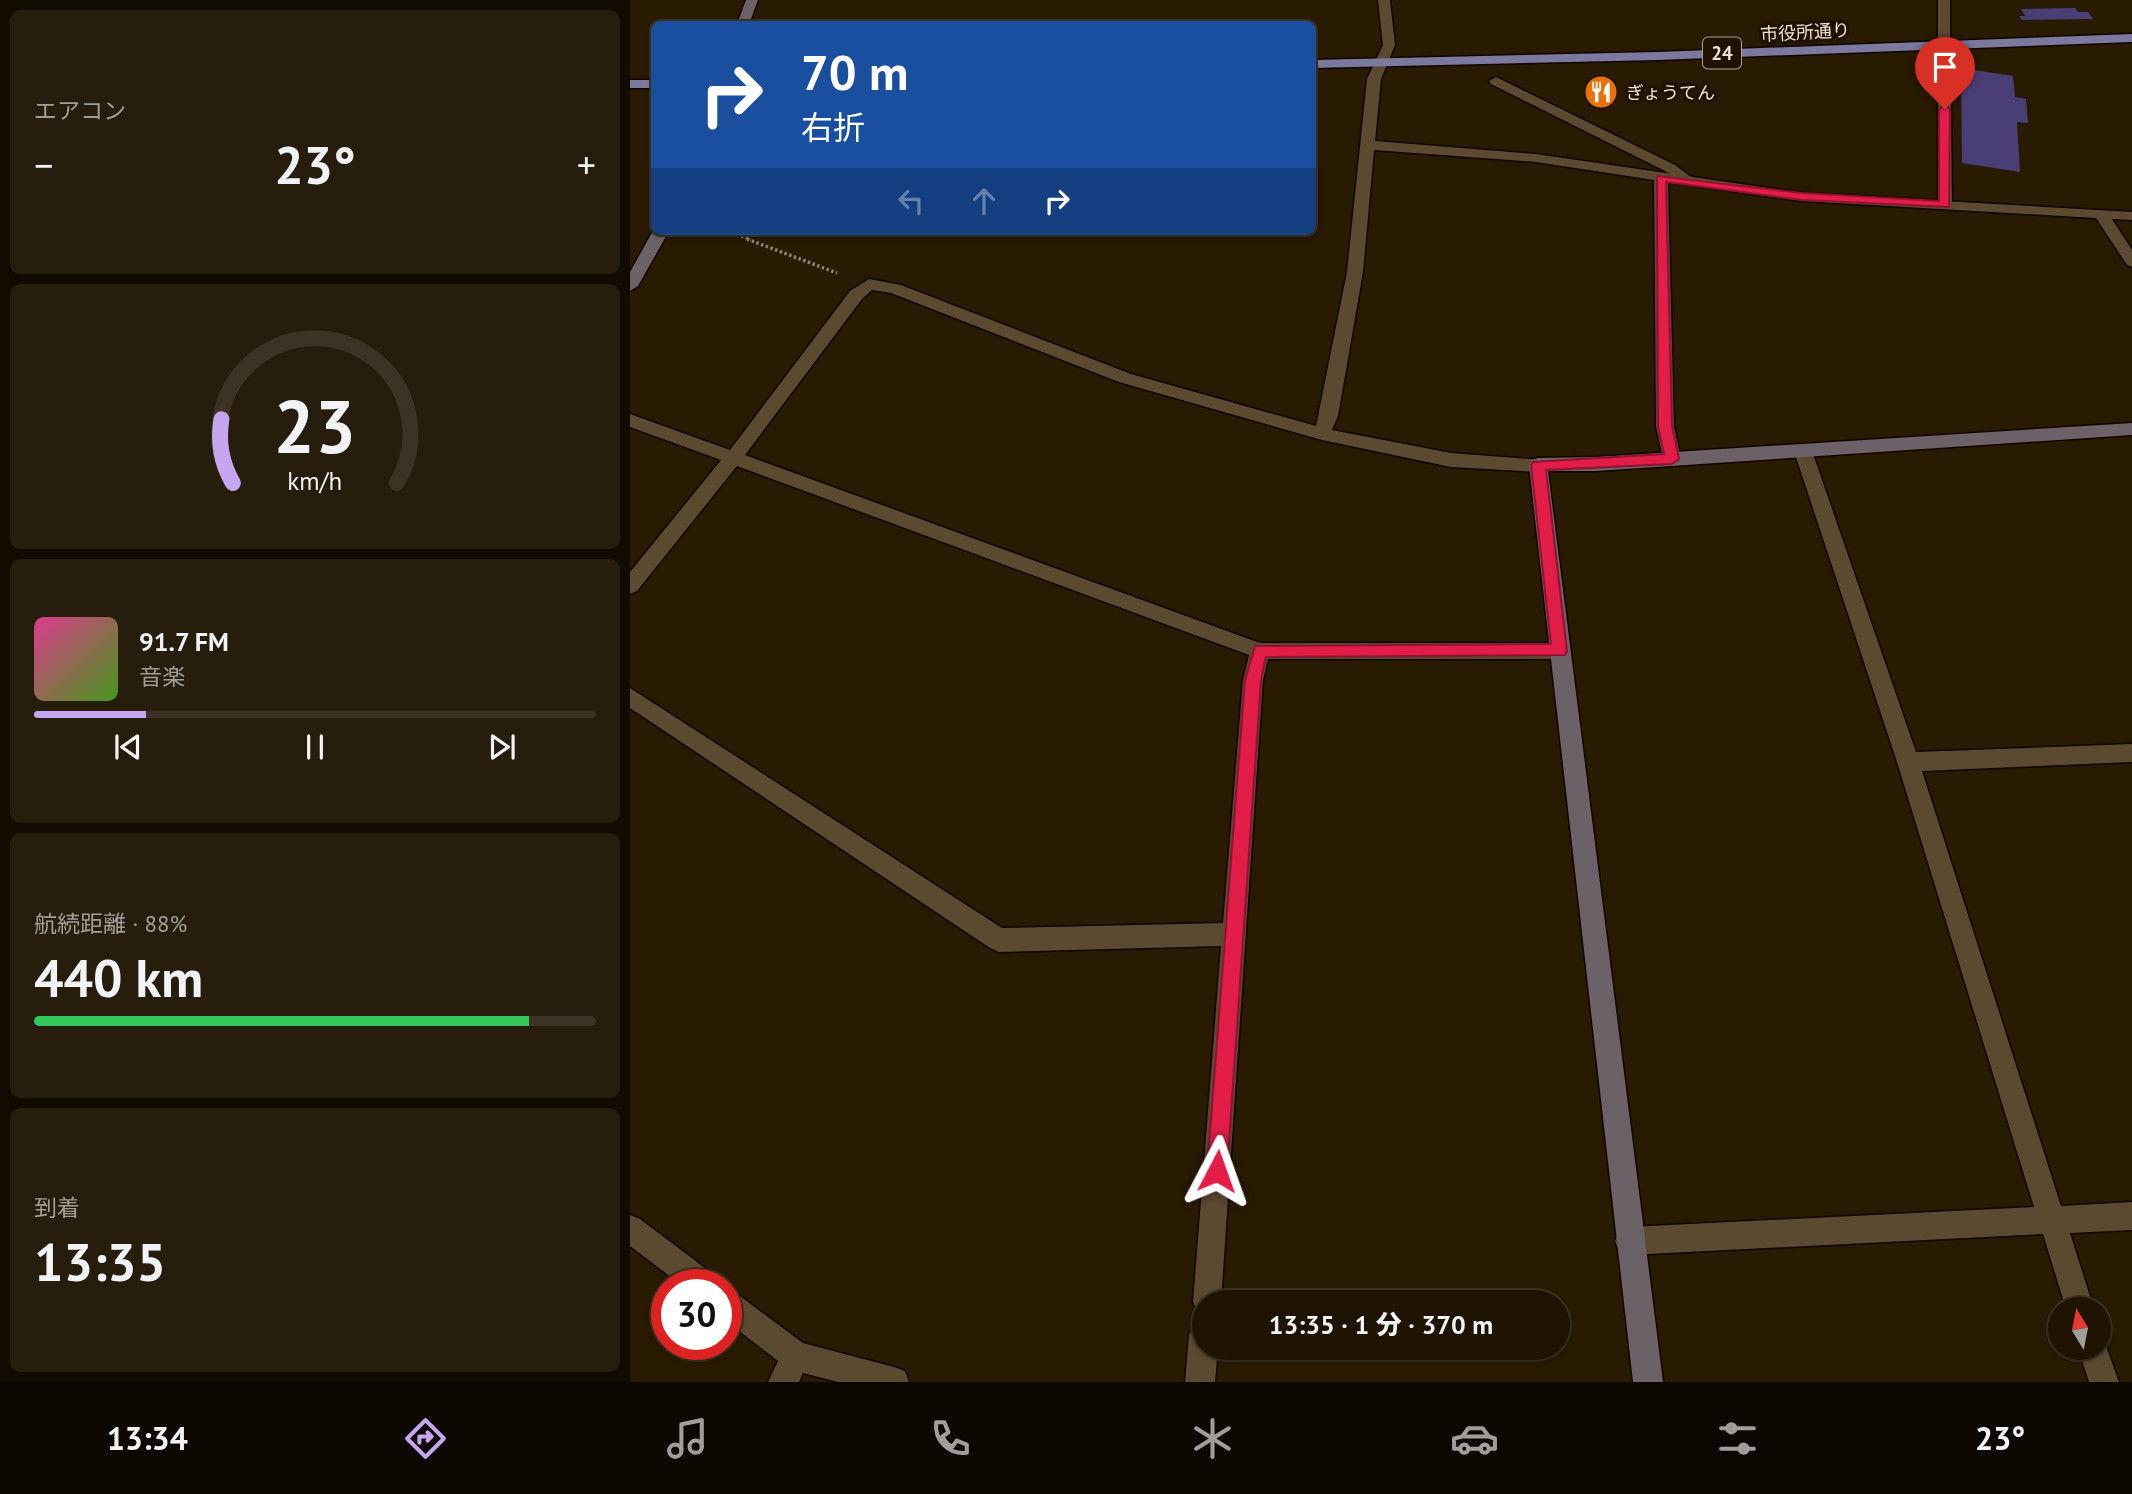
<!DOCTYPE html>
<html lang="ja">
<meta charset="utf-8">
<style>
:root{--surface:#1f1402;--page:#271d0c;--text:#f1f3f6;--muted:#a19e99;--line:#3c3324;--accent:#c6a6f0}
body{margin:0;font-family:"PT Sans","Noto Sans JP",sans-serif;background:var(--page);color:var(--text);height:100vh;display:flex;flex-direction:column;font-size:26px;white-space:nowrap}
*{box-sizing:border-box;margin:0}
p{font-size:23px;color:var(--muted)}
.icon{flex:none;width:38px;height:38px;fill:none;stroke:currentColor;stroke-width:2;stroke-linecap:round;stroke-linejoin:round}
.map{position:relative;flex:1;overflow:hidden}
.sheet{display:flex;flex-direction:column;gap:10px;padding:10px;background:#110b01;width:630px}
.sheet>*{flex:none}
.banner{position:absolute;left:21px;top:21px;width:665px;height:214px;border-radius:10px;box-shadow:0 2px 5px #0004,0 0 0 2px var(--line);background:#1a4fa0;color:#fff;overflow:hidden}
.needle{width:46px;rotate:350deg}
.tools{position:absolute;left:1418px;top:1297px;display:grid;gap:14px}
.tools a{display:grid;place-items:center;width:63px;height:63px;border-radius:50%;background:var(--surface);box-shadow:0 2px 5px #0004,0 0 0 2px var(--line);font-size:35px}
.speed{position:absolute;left:21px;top:1269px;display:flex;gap:14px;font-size:35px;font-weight:700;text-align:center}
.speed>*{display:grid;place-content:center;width:91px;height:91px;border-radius:50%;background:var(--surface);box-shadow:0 2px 5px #0004,0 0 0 2px var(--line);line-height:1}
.speed .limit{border:10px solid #d22;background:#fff;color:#111}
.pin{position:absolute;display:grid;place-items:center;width:60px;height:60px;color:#fff;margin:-72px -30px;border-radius:50% 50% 50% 0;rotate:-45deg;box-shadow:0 0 7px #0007}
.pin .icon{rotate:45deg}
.me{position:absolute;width:77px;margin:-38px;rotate:4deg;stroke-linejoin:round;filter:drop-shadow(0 0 5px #0008)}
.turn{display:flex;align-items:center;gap:24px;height:147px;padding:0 35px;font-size:32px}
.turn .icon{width:91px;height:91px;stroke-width:2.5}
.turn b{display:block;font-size:49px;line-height:60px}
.lanes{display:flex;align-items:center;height:66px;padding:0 35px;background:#0003;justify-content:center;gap:35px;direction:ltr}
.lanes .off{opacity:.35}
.big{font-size:52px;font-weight:800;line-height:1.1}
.sheet .tile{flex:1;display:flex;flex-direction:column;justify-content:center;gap:10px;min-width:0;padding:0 24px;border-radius:10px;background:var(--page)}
.sheet .dial{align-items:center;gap:0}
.dial svg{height:182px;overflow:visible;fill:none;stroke:var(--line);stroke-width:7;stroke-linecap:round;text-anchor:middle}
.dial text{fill:var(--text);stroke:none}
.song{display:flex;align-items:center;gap:21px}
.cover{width:84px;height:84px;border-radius:10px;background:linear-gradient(135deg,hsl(330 70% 55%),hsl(100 70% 35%))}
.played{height:7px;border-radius:4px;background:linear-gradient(90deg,var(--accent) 20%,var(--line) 20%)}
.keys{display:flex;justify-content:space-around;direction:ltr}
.heat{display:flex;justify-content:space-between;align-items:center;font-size:38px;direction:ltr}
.charge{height:10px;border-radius:5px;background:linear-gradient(90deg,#34c759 88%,var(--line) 0)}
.trip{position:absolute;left:562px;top:1290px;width:378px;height:70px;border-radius:35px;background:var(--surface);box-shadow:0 2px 5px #0004,0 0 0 2px var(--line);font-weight:800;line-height:70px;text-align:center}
.dock{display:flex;height:112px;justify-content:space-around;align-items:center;background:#0c0801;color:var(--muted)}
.dock .icon{width:49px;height:49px}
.dock .on{color:var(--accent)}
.dock b{font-size:32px;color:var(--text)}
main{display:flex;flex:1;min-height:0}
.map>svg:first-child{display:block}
</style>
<main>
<section class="sheet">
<div class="tile"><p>エアコン</p>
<div class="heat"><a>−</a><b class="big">23°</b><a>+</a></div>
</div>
<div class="tile dial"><svg viewBox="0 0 100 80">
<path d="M14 69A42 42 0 1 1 86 69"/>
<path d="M14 69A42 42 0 0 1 9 41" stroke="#c6a6f0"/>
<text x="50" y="56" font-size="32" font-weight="700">23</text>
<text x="50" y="72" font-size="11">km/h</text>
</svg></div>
<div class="tile">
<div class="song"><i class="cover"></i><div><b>91.7 FM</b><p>音楽</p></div></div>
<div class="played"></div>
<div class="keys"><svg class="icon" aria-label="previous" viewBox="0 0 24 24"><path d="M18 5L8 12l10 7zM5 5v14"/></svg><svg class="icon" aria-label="pause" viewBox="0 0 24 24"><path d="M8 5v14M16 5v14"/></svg><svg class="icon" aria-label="next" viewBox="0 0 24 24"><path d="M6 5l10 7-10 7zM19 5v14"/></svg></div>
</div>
<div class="tile"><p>航続距離 · 88%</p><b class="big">440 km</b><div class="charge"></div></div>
<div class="tile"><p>到着</p><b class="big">13:35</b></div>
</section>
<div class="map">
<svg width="1502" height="1382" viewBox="0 0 1502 1382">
<rect width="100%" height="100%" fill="#291a02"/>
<path fill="#4a3f74" d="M1445,8l3,4h10l5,7 -71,1 -3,-4h6l-4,-7z
M1331,68l52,8 2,21 11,2 2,24 -11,-1 3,50 -58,-9z"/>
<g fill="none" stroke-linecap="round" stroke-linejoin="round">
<defs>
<path id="lane" d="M1308,0h12l2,205 -7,4 -7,-4z
M866,77l179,88 20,15 -7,4 -23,-13 -174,-87 -2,-3z"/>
<path id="street" d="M748,0h12l5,45 -14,34 -6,62 161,13 266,39 330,19v8l-20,-1 20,31v17l-5,-2 -31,-47 -294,-17 -134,-19 6,244 7,33 -3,5h-12l-3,-5 -7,-33 -2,-246 -118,-18 -162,-12 -11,122 -25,144 -6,14 119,23 93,7 3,5 -3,5 -6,2 -87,-5 -129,-27 -203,-58 -228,-89 -19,-3 -10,9 -117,156 515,188h299l7,2 3,6 -3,6 -7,2h-291l-5,21 -42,622h-17v13l-7,-3 -4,-10 28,-356 -222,6 -9,-4 -360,-240v-20l372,240 221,-5 20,-243 6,-25 -512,-189 -100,125 -7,3v-22l91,-112 -91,-33v-13l100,36 120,-159 19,-12 32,6 230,89 185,52 31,-154 20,-193 16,-34z
M1173,445l6,1 3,5 104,301 216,-8v18l-210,9 139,435 71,-4v28l-62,3 24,76h-28l-23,-75 -414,21 -10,-4 -4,-10 4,-10 10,-4 405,-20 -137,-445 -103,-311 3,-5z
M0,1215l10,4 73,55 4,10h-37l-50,-38z
M96,1289l10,4 67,50 91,24 11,4 4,11h-71l-35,-9 -4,9h-31l10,-21 -52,-40z
M574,1320v28h14l-3,34h-30l4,-47 5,-10z
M1468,1335l5,3 16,44h-30l-11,-34h20z"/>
<path id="secondary" d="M116,0h12l-9,24h-12z
M24,229l15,2 -31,55 -8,5v-19z
M1502,423v12l-536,36h-48l115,911h-30l-104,-917 3,-5 6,-2 58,-1z"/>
<path id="primary" d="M1502,34v8l-474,18 -346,8v-8l346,-8z
M0,80h24v8h-24z"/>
</defs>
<use href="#lane" stroke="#110500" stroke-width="3"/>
<use href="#street" stroke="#110500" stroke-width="3"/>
<use href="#secondary" stroke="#110500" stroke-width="3"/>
<use href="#primary" stroke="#110500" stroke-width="3"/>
<path stroke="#8f826f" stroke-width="2.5" stroke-dasharray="2.5 2.5" stroke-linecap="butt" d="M97,231l24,9"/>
<path stroke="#8f826f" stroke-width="3.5" stroke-dasharray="2.5 2.5" stroke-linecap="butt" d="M117,239l90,34"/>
<use href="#lane" fill="#5b4930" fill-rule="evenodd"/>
<use href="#street" fill="#5b4930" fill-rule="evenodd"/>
<use href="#secondary" fill="#6b6167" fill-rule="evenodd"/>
<use href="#primary" fill="#7b799e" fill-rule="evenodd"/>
</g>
<path fill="#e11d48" stroke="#92132f" stroke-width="2" d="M1315,106l5,3 -1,98 -147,-7 -136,-18 6,244 7,33 -7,5 -126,6 21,181 -2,4 -299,2 -5,23 -34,491 -3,7 -7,3 -7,-3 -3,-7 38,-491 10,-34 296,-2 -20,-179 2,-3 131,-8 -6,-28 -1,-250 145,17 137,8v-92z"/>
<defs>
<symbol id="restaurant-disc" viewBox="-11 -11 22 22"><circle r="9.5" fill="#e8710a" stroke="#201100"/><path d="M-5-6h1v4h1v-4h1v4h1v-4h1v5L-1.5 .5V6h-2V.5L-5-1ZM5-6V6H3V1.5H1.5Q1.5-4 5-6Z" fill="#fff"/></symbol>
</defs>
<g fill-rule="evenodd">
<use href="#restaurant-disc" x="952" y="73" width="38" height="38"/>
</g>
<g text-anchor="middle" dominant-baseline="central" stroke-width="7" stroke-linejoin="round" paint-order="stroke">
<g font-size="18" fill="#ebe1d2" stroke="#201100">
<text transform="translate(1175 32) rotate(-3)">市役所通り</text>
</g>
<g font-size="18" fill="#ebe1d2" stroke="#201100" text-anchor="start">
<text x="996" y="92">ぎょうてん</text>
</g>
<rect fill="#201100" stroke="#aea393" stroke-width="2" x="1073" y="37.5" width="38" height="31" rx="5"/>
<g font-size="19" font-weight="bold" fill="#ebe1d2">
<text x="1092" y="53">24</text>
</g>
</g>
</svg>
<div class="tools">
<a><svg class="needle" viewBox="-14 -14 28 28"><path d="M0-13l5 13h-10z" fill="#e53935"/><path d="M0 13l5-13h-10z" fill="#a19e99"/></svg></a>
</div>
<div class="speed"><div class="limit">30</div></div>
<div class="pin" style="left:1315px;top:109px;background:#d93025"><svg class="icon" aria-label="arrive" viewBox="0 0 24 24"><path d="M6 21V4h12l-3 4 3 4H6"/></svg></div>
<svg class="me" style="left:587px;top:1171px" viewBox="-20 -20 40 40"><path d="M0-17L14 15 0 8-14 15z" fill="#e11d48" stroke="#fff" stroke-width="4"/></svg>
<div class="trip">13:35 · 1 分 · 370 m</div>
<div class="banner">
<div class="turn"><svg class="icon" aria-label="right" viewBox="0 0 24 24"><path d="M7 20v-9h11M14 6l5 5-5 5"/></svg><div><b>70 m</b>右折</div></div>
<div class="lanes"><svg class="icon off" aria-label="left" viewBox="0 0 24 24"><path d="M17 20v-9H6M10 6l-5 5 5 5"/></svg><svg class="icon off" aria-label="ahead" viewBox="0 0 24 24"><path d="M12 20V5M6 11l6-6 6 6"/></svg><svg class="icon" aria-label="right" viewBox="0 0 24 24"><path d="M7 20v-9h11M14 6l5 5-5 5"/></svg></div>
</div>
</div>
</main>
<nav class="dock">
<b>13:34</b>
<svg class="icon on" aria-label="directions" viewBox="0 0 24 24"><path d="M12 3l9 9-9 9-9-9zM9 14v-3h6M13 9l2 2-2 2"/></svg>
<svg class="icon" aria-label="music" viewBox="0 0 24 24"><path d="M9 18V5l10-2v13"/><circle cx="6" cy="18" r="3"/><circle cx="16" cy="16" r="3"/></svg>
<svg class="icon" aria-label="phone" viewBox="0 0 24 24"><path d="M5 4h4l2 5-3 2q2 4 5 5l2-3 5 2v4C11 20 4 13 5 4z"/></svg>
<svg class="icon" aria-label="climate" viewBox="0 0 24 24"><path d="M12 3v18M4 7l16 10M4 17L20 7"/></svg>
<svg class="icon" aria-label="car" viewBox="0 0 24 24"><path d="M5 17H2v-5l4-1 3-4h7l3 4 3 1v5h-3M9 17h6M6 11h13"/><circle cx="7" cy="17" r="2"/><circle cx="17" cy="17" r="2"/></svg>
<svg class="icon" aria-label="filters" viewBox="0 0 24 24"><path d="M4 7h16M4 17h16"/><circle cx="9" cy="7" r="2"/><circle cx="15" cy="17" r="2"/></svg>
<b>23°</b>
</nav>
